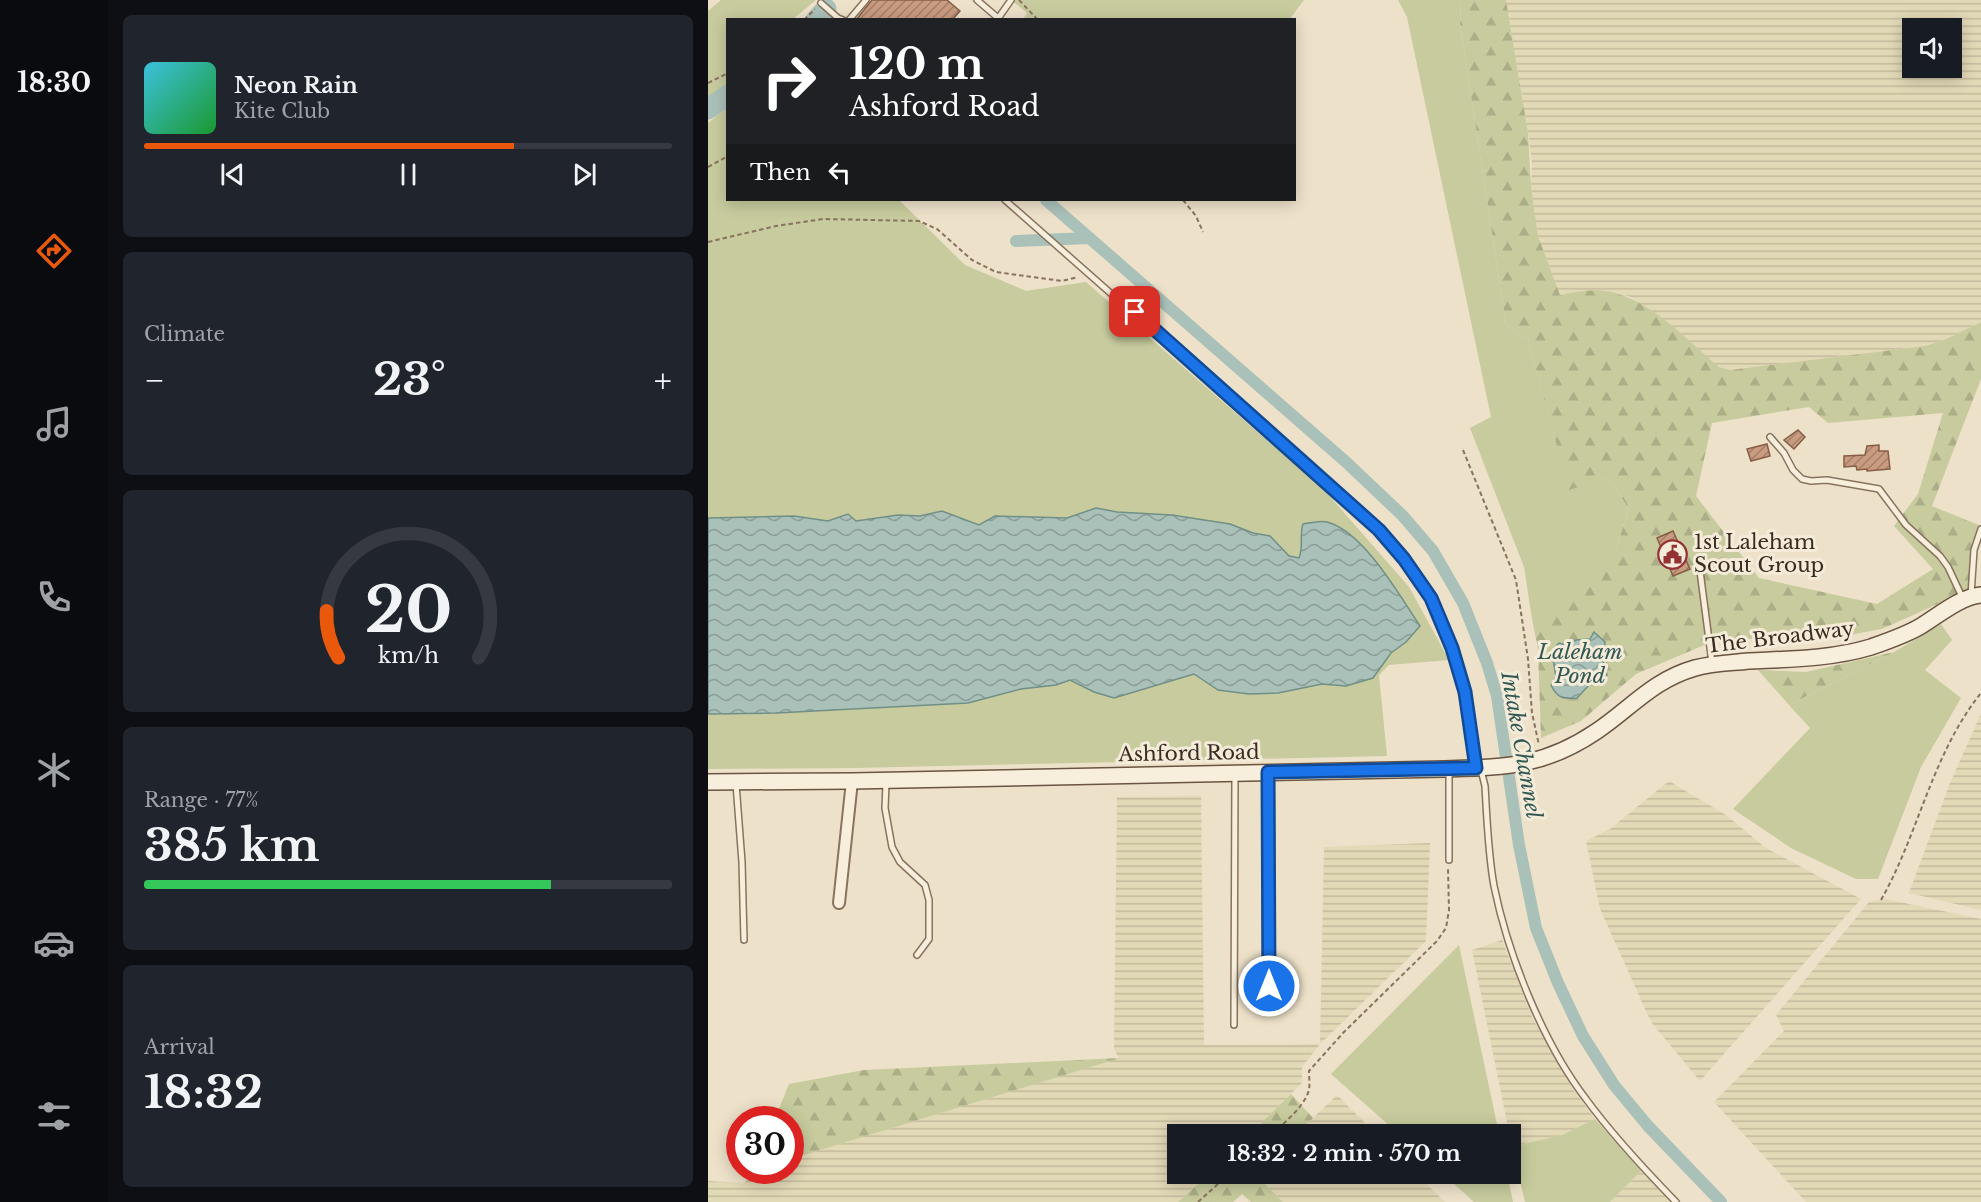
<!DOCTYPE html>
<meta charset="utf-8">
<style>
:root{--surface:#171b24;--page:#20242c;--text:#f1f3f6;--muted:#9ea1a6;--line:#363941;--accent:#ea580c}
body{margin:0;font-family:"Libre Baskerville",serif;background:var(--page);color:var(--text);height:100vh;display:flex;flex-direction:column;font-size:22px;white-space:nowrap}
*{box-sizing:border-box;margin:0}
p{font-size:20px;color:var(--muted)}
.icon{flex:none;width:33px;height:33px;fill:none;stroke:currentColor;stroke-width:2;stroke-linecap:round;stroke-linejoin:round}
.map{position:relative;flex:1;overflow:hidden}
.panel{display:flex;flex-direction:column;gap:15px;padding:15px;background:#0d0f14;width:600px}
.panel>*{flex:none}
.hud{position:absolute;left:18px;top:18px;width:570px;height:183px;border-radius:0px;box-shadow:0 3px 15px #0003;background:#202124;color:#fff;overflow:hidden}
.controls{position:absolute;left:1194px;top:18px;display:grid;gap:12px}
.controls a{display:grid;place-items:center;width:60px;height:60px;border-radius:0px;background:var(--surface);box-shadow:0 3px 15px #0003;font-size:30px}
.speed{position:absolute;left:18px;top:1106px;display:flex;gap:12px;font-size:30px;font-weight:700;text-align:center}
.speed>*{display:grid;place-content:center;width:78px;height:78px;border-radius:50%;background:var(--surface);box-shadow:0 3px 15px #0003;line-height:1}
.speed .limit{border:9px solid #d22;background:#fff;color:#111}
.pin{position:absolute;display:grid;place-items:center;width:51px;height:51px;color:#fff;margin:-26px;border-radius:12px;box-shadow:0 3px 9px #0006}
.me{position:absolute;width:66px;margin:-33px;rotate:0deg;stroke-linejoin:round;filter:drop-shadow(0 0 4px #0008)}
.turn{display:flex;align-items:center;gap:21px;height:126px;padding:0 24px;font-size:27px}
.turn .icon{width:78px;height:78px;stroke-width:2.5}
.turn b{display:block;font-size:42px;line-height:51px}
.then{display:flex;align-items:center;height:57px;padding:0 24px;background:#0003;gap:12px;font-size:22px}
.big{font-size:45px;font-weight:700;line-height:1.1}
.panel .tile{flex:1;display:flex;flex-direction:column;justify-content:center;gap:9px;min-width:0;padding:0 21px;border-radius:9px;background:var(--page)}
.panel .dial{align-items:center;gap:0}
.dial svg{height:156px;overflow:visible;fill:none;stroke:var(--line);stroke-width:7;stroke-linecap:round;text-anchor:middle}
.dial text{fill:var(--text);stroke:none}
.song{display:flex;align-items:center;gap:18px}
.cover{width:72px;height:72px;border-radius:9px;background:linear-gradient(135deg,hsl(190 70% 55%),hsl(130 70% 35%))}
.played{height:6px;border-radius:3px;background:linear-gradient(90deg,var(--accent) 70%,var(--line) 70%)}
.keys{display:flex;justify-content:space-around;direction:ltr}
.heat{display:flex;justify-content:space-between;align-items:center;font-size:33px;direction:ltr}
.charge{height:9px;border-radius:4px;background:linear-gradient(90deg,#34c759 77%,var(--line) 0)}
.trip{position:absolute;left:459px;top:1124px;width:354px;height:60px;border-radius:0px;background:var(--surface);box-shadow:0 3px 15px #0003;font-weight:700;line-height:60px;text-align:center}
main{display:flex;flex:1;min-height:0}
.tabs{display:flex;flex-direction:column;width:108px;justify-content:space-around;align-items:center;background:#090b0e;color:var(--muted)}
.tabs .icon{width:42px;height:42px}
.tabs .selected{color:var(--accent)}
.tabs b{font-size:27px;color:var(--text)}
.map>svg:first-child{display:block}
</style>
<main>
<nav class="tabs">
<b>18:30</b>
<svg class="icon selected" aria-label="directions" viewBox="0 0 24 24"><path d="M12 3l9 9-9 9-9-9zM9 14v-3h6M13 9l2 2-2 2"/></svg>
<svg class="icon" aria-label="music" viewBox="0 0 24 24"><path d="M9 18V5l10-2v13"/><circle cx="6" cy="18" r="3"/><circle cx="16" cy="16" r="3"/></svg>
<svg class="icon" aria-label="phone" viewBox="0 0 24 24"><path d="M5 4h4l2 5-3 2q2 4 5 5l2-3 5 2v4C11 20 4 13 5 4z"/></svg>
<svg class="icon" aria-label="climate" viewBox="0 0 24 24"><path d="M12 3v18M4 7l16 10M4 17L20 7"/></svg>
<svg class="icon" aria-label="car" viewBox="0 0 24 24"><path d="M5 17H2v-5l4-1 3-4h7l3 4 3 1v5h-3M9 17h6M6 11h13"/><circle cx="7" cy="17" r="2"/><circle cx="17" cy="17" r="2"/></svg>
<svg class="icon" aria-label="filters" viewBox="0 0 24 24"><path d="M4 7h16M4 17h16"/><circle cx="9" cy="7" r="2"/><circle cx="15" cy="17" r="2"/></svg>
</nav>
<section class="panel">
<div class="tile">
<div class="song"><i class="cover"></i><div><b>Neon Rain</b><p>Kite Club</p></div></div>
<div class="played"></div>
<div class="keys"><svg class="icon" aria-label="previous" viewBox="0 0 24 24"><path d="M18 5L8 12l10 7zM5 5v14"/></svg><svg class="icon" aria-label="pause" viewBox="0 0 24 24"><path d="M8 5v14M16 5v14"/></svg><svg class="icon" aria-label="next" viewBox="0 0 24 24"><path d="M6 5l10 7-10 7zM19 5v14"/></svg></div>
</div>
<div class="tile"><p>Climate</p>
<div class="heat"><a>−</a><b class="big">23°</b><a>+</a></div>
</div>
<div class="tile dial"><svg viewBox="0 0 100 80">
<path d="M14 69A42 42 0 1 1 86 69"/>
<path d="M14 69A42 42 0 0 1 8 45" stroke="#ea580c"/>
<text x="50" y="56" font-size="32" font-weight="700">20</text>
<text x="50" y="72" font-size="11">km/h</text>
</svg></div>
<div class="tile"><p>Range · 77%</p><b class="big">385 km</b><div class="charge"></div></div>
<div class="tile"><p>Arrival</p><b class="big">18:32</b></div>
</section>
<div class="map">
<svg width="1273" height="1202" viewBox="0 0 1273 1202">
<defs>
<pattern id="farmland-rules" width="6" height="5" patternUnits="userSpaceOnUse" patternTransform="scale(1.5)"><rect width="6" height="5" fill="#e2d9b7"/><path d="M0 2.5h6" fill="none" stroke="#c3ba9d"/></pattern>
<pattern id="forest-firs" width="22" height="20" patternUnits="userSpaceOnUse" patternTransform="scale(1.5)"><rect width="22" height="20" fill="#c7cb9d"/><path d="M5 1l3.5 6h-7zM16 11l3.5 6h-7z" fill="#acae87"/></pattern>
<pattern id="water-waves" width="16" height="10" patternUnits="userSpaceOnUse" patternTransform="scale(1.5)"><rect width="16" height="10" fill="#aac1b9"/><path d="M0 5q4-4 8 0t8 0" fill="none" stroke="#8b9d96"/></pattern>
<pattern id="building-hatch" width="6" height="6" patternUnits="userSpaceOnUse" patternTransform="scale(1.5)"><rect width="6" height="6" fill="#c99c81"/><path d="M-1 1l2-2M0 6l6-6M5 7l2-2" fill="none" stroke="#a47f69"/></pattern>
</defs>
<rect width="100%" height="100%" fill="#ede1c9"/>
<path fill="url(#farmland-rules)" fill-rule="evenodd" d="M798,0h475v322l-37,18 -19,6 -195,24 -11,-3 -66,-55 -22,-15 -26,-6h-22l-23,4 -22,-59 -7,-50 1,-23 -4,-30zM1204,28h40v40h-40z
M1273,714v196l-72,-17 41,-110z
M961,781l57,34 40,33 95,51 -161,182 -49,-59 -51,-113 -14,-68 24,-12z
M493,796l3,249 116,-1 4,-197 106,-4 -4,98 -106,103 -18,23v16l-52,51h-72v39h32l-32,29h-470v-21l36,2 11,-13h35l1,-11 328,-101 -5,-9 3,-252z
M1177,899l96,20v283h-175l-92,-100 70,-71 -8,-16 93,-113z
M794,940l30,77 40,71 23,31 -33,16 -50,12 -40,-197z
M629,1095l39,39h-80l17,-16z
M933,1171l30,31h-61z
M548,1173h159l30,29h-162l-28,-28z"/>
<path fill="#c7cb9d" d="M13,0h95l-23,19 -65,1 -1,67 -19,14v-90z
M303,0h293l-15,20 -266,-1 4,-6z
M690,0h63l-1,24 46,301 22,15 41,149 40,-11 20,31 -13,39 -58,60 -26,11 -8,-52 -54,-139 21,-11 -84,-400z
M19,108l1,92h171l66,65 61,26 60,-9 240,210 83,95 40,73 -60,5 -10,10 8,81 -532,12 -147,1v-55l68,-1 192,-10 53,-14 35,-4 15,-5 23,12 100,-18 24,16 60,3 44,-9 24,2 27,-8 18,-25 15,-11 14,-16 -28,-41 -33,-43 -59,-11 3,16 -3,11 -11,-2 -19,-20 -17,-3 -23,-9 -113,-12 -21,-4 -29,10 -72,-2 -16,9 -37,-14 -22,5 -22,-1 -42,6 -8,-7 -20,7 -34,-5 -86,2v-395z
M1233,624l11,16 -27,30 36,28 -40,69 -43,112h-22l-65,-31 -58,-39 77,-81 -21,-23 105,-53z
M751,945l40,189h-100l-68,-60z
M887,1119l46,52 -31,31h-85l-13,-55 50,-12z
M734,1173h65l6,29h-39z"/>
<path fill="url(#forest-firs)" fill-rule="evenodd" d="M753,0h45l22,133 3,53 7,50 22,59c15,-3 30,-6 46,-4 42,6 81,49 113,76l11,3 195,-24 19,-6 37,-18v57l-49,127 49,20v13l-7,18 -3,32 -89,40 -66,12 -95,-3 -85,36 -55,47 -40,17 -3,-89 -6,-30 26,-12 58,-59 13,-39 -20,-31 -40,12 -41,-150 -22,-15 -46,-301zM1101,407l19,16 115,-10 -25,81 -24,32 39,43 -56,35 -118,-26 -63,-82 16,-73zM886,632l11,10 -7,39 -9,4 -12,13 -26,-13 5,-8 -3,-18 1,-11 13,-3 9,-5 14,-1z
M1186,652l-105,53 -31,-35 48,2z
M412,1058l-329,101 -1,-40h-15l14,-35 75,-14z
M583,1094l22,24 -17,16h-46z
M502,1173h46l-1,1 28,28h-32l-9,-8 -9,8h-55z"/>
<path fill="url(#water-waves)" stroke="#709087" stroke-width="1.5" d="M388,508l21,4 55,3 58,9 23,9 17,3 19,20 10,2c5,-12 0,-23 4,-34 7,-1 17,-4 24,-2 36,9 73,74 93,104l-14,16 -15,11 -18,25 -27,8 -24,-2 -44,9 -29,1 -31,-4 -24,-16 -80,24 -20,-6 -24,-12 -14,5 -35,4 -53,14 -192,10 -68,1v-196l86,-2 34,5 20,-7 8,7 42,-6 22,1 22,-5 37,14 16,-9 72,2z
M886,632l11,10 -2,19 4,14 -18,10 -12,13c-14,1 -20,0 -26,-13l5,-8 -3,-18 1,-11 5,-5 8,2 9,-5 14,-1z"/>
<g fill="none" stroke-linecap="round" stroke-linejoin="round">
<path stroke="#aac1b9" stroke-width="12" d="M338,200l300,262 57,54 30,35 30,52 24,60 10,33 22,149 17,83 22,55 25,53 31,49 34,41 73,76
M308,241l74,-3"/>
<path stroke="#aac1b9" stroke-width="21" d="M108,20l10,-11
M0,109l20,-14"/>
</g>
<path fill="url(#building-hatch)" stroke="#865d46" stroke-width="1.5" d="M164,0h75l13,11 -8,9h-96z
M1090,430l7,7 -11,12 -10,-9z
M1059,444l3,12 -19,5 -4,-12z
M1171,445v6h9l2,18 -23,2v-2l-10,1 -1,-4 -12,1v-11l21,-1 2,-9z
M965,531l17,38 -17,7 -16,-38z"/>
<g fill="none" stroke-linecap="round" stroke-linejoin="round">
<defs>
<path id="lane" d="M269,0l21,18
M113,3l17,15 5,2
M141,20l17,-20
M289,20l14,-20
M297,200l374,330 25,29 27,39 21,50 13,43 11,76
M1062,437l14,16 9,17 9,9 9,2 16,-1 52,9 27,36 34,31 8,11 15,32
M992,571l12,92
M1263,595l3,-45 7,-21
M773,770l4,16c2,33 3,67 9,100 14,69 49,157 92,213 27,37 58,70 90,103
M178,783l-1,25 7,39 8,15 25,23 4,15v39l-12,16
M28,784l6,78 2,78
M741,860v-88
M526,1025l1,-251"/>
<path id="street" d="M560,772l1,214
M131,903l13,-122"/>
<path id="secondary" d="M0,782l144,-1 593,-12c61,-2 99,-2 152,-38 34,-23 56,-51 98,-63 18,-5 36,-5 54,-7 41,-2 82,-2 122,-14 17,-6 35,-12 50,-21 18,-11 39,-29 60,-31"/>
</defs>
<use href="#lane" stroke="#88735f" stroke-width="8"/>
<use href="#street" stroke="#88735f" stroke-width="14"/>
<use href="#secondary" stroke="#6a5442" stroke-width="18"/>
<path stroke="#88735f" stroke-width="2" stroke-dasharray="4.5 3" stroke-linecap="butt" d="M311,0l19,20
M96,20l11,-11
M0,83l20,-10
M0,167l20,-11
M475,200l13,16 7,16
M0,242l68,-16 47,-7 96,2 18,8 35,31 24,12 66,9 16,-4
M755,450l53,130 12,79 4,54 7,32
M1173,900c38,-67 51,-146 100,-207
M564,1134c13,-12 32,-27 37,-44 1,-6 0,-13 0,-19l35,-39 93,-91 9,-13 3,-18 -1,-41
M490,1202l32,-29"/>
<use href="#lane" stroke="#f8eedc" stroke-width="5"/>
<use href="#street" stroke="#f8eedc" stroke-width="10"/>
<use href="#secondary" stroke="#f8eedc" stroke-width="15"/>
</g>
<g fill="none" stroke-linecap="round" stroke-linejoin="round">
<defs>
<path id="route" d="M427,312l244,218 25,29 27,39 21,50 13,44 11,76 -208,4 1,214"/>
</defs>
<use href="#route" stroke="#114b97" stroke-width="15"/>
<use href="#route" stroke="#1a73e8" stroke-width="10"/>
</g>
<defs>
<symbol id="civic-ring" viewBox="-11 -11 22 22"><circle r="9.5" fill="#f4ebd9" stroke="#943236" stroke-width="1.5"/><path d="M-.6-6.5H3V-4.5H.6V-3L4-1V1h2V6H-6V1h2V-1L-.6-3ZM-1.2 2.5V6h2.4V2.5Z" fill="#943236"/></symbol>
</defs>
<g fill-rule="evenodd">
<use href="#civic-ring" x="948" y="538" width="33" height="33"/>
</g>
<g text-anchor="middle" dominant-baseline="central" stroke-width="6" stroke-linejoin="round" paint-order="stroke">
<g font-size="20" fill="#3a2c21" stroke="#f4ebd9" text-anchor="start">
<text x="986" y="542">1st Laleham<tspan x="986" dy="23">Scout Group</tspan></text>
</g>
<g font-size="20" fill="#3a2c21" stroke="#f4ebd9">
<text transform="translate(1072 637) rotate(-7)">The Broadway</text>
<text transform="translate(481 753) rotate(-1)">Ashford Road</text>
</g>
<g font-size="21" font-style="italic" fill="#325854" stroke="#f4ebd9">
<text x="872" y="652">Laleham<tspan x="872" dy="24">Pond</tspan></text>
<text transform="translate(813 745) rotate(80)">Intake Channel</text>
</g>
</g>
</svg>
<div class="controls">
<a><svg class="icon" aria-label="sound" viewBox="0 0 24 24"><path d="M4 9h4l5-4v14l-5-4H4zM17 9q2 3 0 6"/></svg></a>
</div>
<div class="speed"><div class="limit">30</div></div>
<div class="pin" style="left:427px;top:312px;background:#d93025"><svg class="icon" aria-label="arrive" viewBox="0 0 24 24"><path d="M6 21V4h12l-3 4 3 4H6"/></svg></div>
<svg class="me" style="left:561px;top:986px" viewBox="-20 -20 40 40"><circle r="17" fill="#1a73e8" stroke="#fff" stroke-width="3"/><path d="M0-11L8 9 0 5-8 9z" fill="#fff"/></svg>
<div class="trip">18:32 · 2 min · 570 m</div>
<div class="hud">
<div class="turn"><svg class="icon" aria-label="right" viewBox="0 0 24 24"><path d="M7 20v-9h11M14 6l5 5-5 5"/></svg><div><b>120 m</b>Ashford Road</div></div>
<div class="then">Then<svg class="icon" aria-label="left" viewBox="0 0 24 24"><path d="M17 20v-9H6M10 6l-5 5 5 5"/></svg></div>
</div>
</div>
</main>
